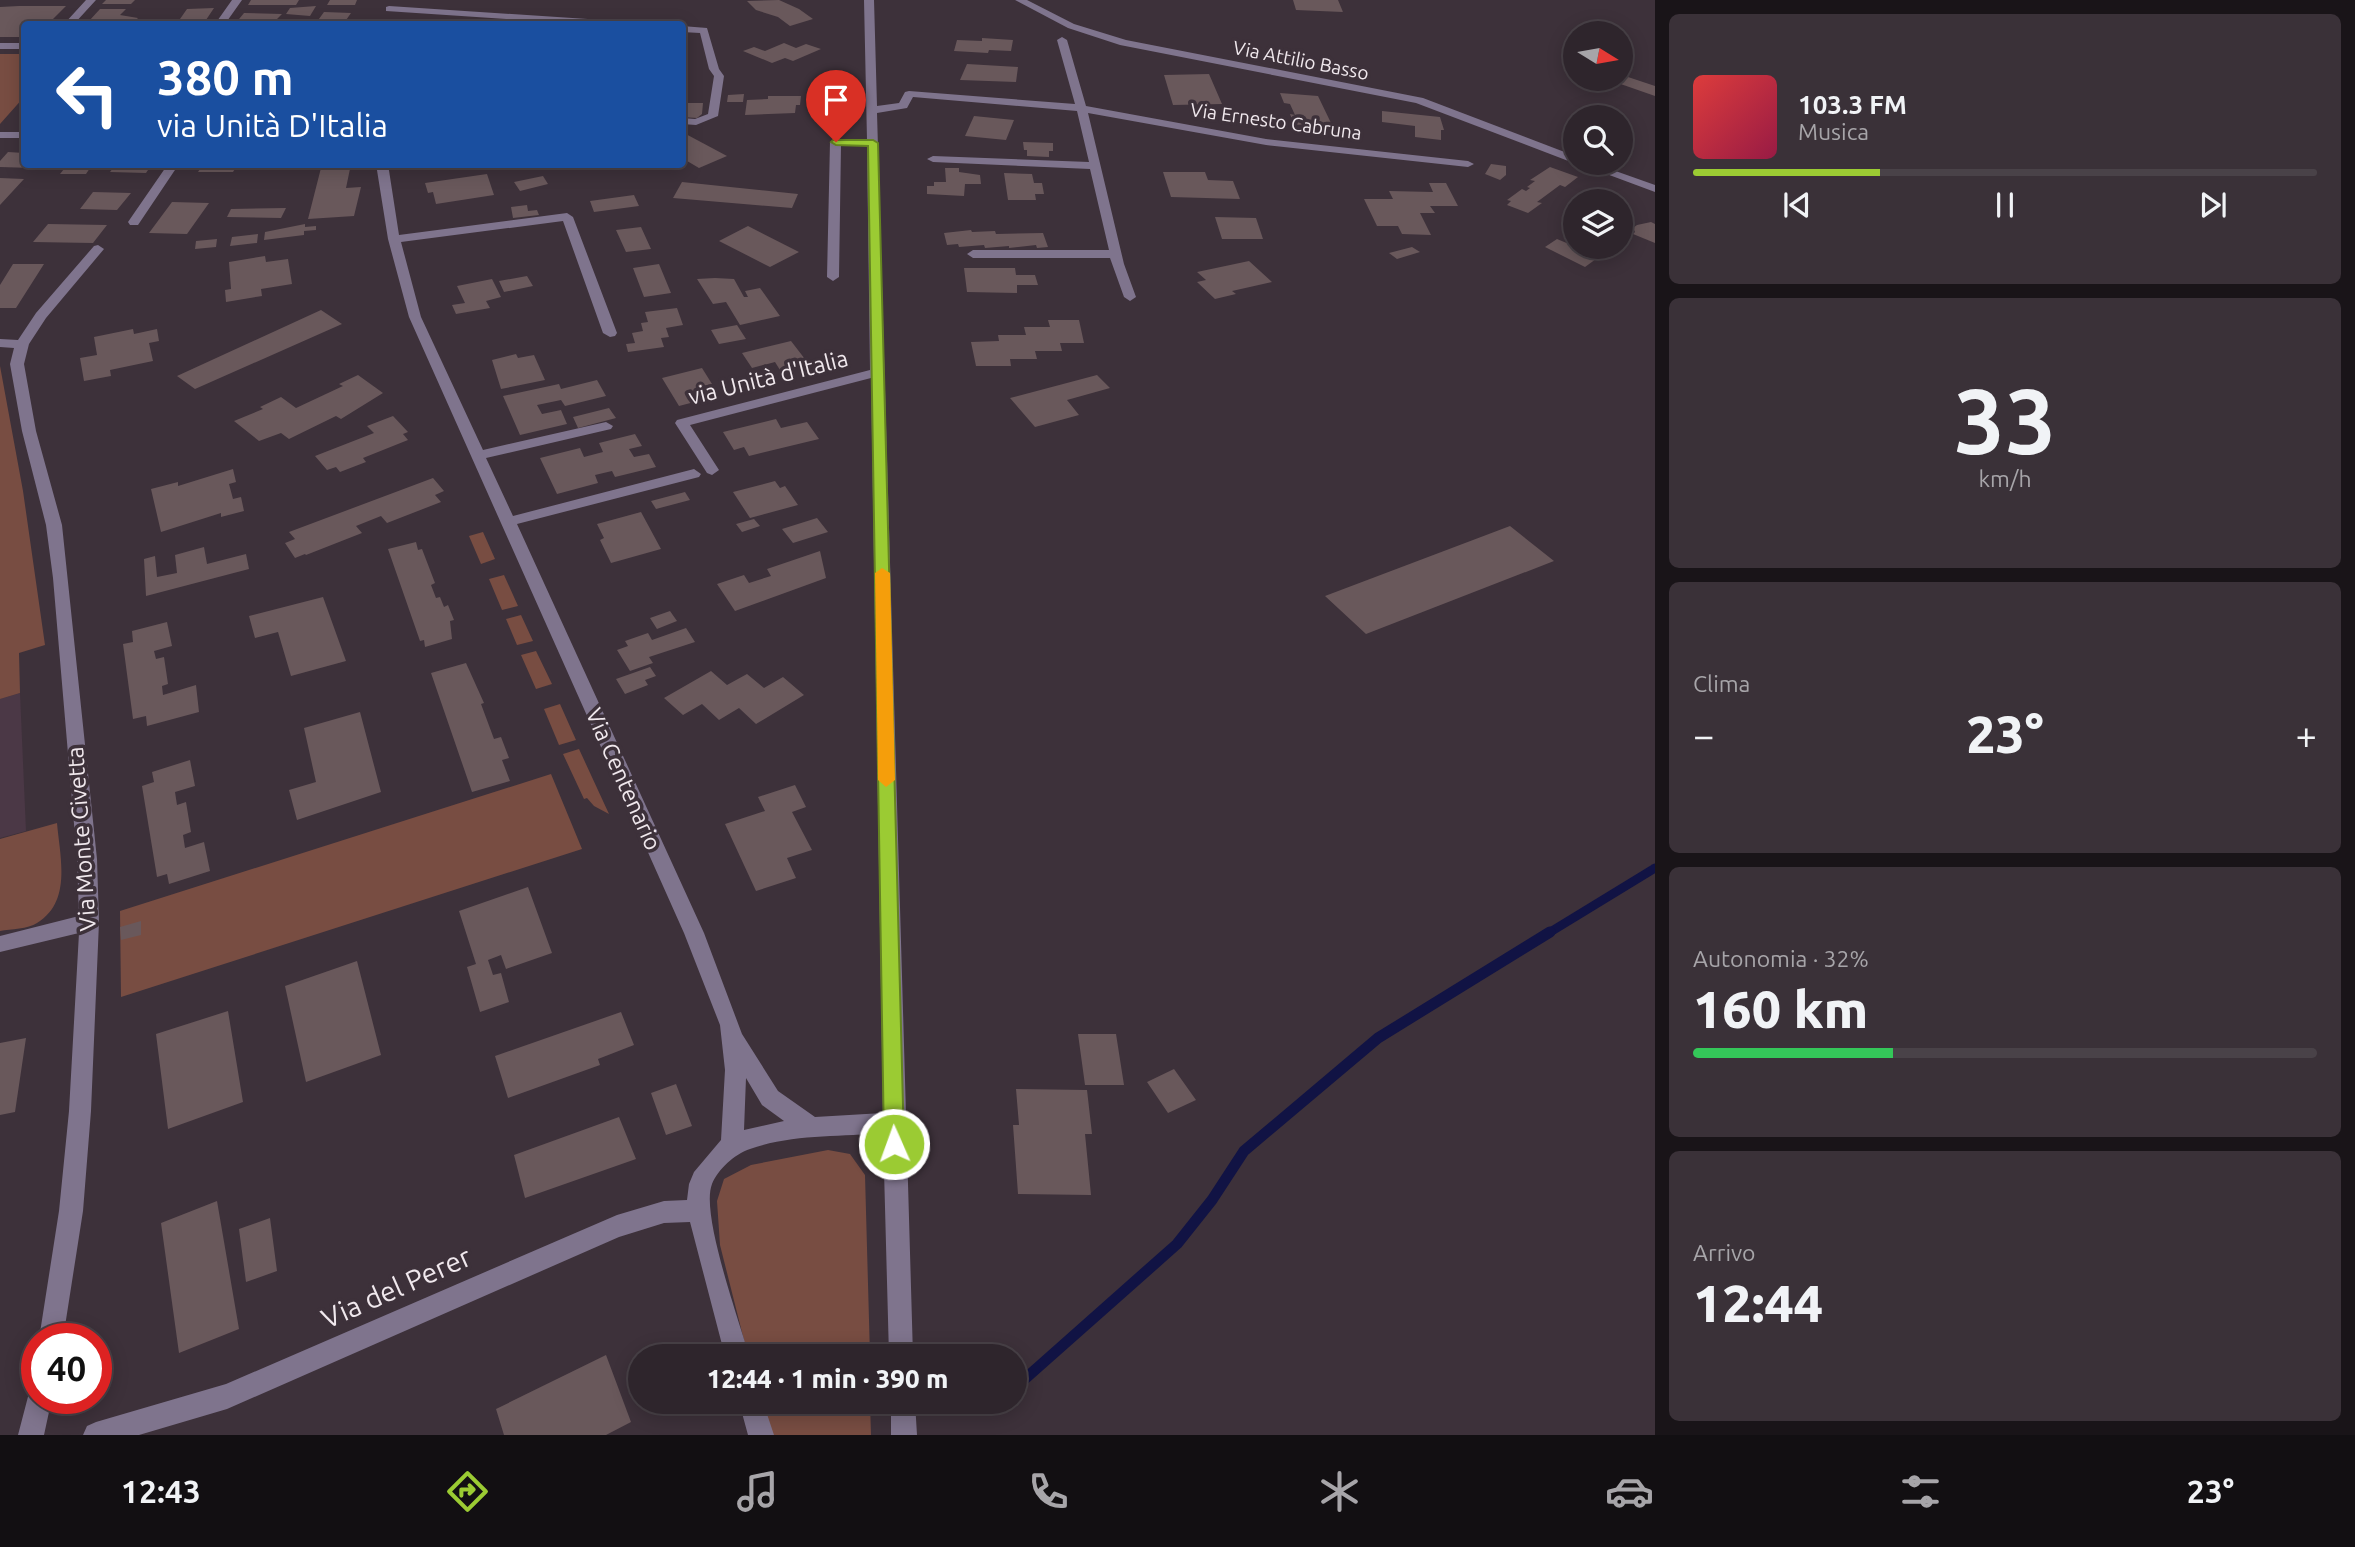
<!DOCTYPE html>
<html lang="it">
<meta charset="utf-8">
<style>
:root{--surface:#2e252c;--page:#3a3138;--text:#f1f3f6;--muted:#a7a5a9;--line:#494248;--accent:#9bcb33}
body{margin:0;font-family:Ubuntu,sans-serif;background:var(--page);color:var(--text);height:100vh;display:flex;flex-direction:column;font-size:26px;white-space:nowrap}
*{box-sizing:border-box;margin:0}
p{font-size:23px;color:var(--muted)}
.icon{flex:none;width:38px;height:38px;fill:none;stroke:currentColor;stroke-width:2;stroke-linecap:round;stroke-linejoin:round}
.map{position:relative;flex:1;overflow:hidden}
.sheet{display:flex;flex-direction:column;gap:14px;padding:14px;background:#191418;width:700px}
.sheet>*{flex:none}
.guide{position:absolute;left:21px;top:21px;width:665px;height:147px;border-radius:7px;box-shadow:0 4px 18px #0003,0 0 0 2px var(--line);background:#1a4fa0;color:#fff;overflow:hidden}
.needle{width:46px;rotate:101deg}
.controls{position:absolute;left:1563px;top:21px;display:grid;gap:14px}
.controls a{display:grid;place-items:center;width:70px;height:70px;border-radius:50%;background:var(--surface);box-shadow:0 4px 18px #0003,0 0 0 2px var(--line);font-size:35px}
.speed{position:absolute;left:21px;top:1323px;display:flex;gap:14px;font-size:35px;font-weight:700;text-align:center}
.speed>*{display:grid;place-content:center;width:91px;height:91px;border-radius:50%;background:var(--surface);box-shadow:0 4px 18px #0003,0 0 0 2px var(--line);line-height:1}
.speed .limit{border:10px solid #d22;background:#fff;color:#111}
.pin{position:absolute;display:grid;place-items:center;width:60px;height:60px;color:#fff;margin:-72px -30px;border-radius:50% 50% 50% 0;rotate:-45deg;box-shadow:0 0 7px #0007}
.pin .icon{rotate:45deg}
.me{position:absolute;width:77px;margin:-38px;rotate:358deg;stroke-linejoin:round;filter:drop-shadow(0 0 5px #0008)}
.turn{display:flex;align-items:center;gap:24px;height:147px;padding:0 21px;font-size:32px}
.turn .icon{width:91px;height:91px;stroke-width:2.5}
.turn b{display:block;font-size:49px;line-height:60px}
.big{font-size:52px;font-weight:800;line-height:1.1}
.sheet .card{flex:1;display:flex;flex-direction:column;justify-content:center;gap:10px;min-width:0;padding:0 24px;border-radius:10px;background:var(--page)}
.sheet .dial{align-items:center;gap:0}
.dial b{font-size:91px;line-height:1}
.song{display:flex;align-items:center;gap:21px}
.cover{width:84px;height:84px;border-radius:10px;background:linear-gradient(135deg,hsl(0 70% 55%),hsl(340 70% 35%))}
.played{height:7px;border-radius:4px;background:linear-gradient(90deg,var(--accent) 30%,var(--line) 30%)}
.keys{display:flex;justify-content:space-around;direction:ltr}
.heat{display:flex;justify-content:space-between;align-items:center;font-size:38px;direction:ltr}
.charge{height:10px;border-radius:5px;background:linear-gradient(90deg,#34c759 32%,var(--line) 0)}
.trip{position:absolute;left:628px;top:1344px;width:399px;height:70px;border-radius:35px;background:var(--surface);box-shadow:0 4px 18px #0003,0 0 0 2px var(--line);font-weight:800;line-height:70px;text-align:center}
.tabs{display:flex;height:112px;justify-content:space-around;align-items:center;background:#120f12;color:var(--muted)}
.tabs .icon{width:49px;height:49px}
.tabs .on{color:var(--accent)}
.tabs b{font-size:32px;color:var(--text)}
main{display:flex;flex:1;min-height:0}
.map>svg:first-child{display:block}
</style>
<main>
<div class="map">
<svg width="1655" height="1435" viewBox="0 0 1655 1435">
<rect width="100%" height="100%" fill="#3d313a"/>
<path fill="#4b3846" d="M20,693l6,138 -26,7v-139z"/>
<path fill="#784d42" d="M0,54h24v43l-24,27z
M0,366l23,125 22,154 -26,8 1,40 -20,6z
M483,532l12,27 -14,5 -12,-28z
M504,575l14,31 -16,4 -13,-31z
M521,615l12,26 -16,4 -11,-26z
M536,651l16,33 -16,5 -15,-34z
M560,704l16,36 -17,5 -15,-36z
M579,749l30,65 -15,-8 -7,-8 -3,1 -21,-45z
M551,774l31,75 -461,148 -1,-86z
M57,823c3,34 15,79 -20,100 -9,6 -26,6 -37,8v-92z
M828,1150l22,4 15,21 5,181h-122l-28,-111 -3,-44 7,-22 27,-14z
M762,1402h108l1,33h-98z"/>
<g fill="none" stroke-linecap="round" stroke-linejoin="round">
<path stroke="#111344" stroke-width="9" d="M1547,934l108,-66"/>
<path stroke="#111344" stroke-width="11" d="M1018,1385l159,-141 35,-44 32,-49 134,-113 172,-106"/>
</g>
<path fill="#69585b" d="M106,0h29l-4,4h-29z
M251,0h48l-3,5h-48z
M330,0h27l-2,5h-28z
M779,0l20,9 14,10 -23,7 -12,-9 -22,-7 -9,-9z
M1293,0h45l5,12 -47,-2z
M19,6h47l-18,18h-24v13h-24v-30z
M316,6l-6,10 -24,-2 4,-6z
M214,8l-8,12 -34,3 3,-4h5l7,-10z
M100,9h26l-6,6 18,3 -4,4 -45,-1z
M324,12l27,1 -7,10h-28z
M244,13l38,1 -5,5h-9l-5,5h-28z
M982,38l31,2 -2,11 -22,-1 -1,3 -34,-2 3,-11 25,1z
M784,43l12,5 10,-4 15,5 -28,12 -8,-3 -13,5 -29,-12 11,-4 11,4z
M967,64l51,3 -2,15 -56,-2z
M1209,74l13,30 -49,1 -9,-30z
M1622,75l33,11v10l-43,-15 8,-2z
M1280,93l38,3 13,27 -37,2 -4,-11 5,1 -5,-11 -6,-1z
M744,94l-1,8h-16l1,-7z
M768,96h33l-1,9h-4l-1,8 -50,2 2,-15 21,-1z
M682,103h21l-1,11 -5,4 -15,-1z
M1382,111l58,6 4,13h-3v10l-26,-3v-11l-33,-4z
M974,116l40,4 -8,20 -41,-4z
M682,132l45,24 -28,12 -17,-10z
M1023,142l30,1v8h-4v6l-22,-1v-6h-3z
M8,152l16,1v11h12l-3,4 -33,-1v-6z
M116,164h36l-6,9 -36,-1z
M203,164h35l-5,8h-35z
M322,164h29l-5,24 15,-1 -7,29 -46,3z
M1491,164l15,2v9l-6,5 -15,-6z
M78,165h14l-6,9h-26l4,-5 10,1z
M1550,167l28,10 -13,10 -5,-2 -23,17 5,1 -14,10 -21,-8 4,-4 -4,-1 15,-11 4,2 4,-3 -3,-1 8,-6 -5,-1z
M945,168h14v4l21,3 1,9h-16l-1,12 -37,-2v-8h7v-4h12z
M1163,172h42l3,8 25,1 7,18 -69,-2z
M1004,173l28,1 2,9h8l2,11h-9l1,6h-28z
M487,174l7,21 -58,9 -3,-12 -5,1 -3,-10z
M543,176l5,8 -28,7 -6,-9z
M0,178l24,1 -24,26z
M682,182l116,12 -6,14 -119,-10z
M1429,183h17l12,23h-28l5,7h-15l11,22 -29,-1 -4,-8h-21l-13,-27h29l-4,-8 44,1z
M93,192l38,1 -14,17 -37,-1z
M634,195l5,11 -45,6 -4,-11z
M172,202l37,1 -22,31 -38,-1z
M527,205l1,6 9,-1 2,5 -26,3 -2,-11z
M286,208l-5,10 -54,-1 4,-8z
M1215,217l41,1 7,21h-41z
M1651,222l4,2v19l-22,-9 2,-2 -2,-4 4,-3z
M48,224l59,1 -14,18 -60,-1z
M305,224v3l11,-1v4l-12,1v4l-40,5 1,-8z
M748,226l51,26 -29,15 -51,-26z
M641,227l10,22 -25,3 -10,-22z
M971,230l1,2 23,-1 1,3 47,-1 5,14 -11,1 -1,-3 -27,3v-2l-24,2 -1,-3 -25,2 -1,-3 -11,1 -3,-12z
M258,234l-1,9 -27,3 2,-9z
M217,239l-1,8 -21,2 1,-8z
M1557,239l12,5 6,-4v7h12l12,5 -8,5 5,2 -11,8 -40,-20z
M1412,247l8,5 -23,7 -8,-6z
M265,256l1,6 22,-3 4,25 -31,5 1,7 -36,6 -1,-12 6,-1 -2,-27z
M1249,261l23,21 -40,9 4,3 -21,5 -18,-17 9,-2 -9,-8z
M13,264h31l-28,44h-16v-23z
M659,264l12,29 -27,4 -11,-29z
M964,268h51l1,7h19l3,10h-21v8l-50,-1z
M527,276l6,10 -29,6 -5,-11z
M715,278l19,1 10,18h4l-3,-6 15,-3 20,28 -40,9 -14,-23 -13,2 -16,-25z
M492,279l9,18 -15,4 4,7 -34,6 -4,-9 13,-2 -8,-17z
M677,308l6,17 -17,3 3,9 -8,1 3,9 -36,5 -2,-8 9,-1 -3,-10 11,-2 -2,-8 7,-1 -3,-10z
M321,310l21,14 -147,65 -18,-13z
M1048,320h31l5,23h-24l2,8h-27l2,8h-27l1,7h-35l-5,-24 28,-1 -1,-6h28l-2,-8h26z
M737,325l9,14 -27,5 -8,-14z
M133,329l1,5 23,-5 2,12 -10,2 4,18 -43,9 1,6 -27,5 -4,-23 17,-3 -3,-18z
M791,341l17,22 -28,7 -5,-8 -23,6 -10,-15z
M516,354l2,4 16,-3 11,25 -44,9 -9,-29z
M702,368l10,16 -14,3 8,12 -27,7 -17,-28z
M358,375l25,18 -42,26 -5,-3 -47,23 -8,-6 -22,8 -25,-20 29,-12 -3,-2 21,-10 15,11 47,-22 -4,-2z
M1097,375l13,13 -43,12 12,15 -44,12 -25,-29z
M597,380l9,16 -41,10 -4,-6 -24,5 5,9 19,-4 6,14 -47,11 -17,-39 56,-12 2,5z
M609,408l7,10 -38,10 -5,-11z
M393,416l15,16 -5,2 5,6 -45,18 3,4 -26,10 -4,-5 -9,3 -12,-14 59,-23 -7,-7z
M776,419l5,9 26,-6 12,17 -70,17 -5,-9 -10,3 -11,-18z
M635,434l7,12 -13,3 5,8 15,-3 7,13 -41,10 -3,-6 -17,4 3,8 -41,11 -17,-36 40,-10 4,9 19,-5 -4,-9z
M233,469l3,13 -7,2 4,15 8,-2 3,14 -23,6v-4l-60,19 -10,-43 27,-7v4z
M433,478l11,13 -9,4 6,7 -54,21 -6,-7 -25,10 6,7 -56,22 -1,-1 -10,4 -10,-15 10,-4 -6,-7z
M775,481l5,7 5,-2 13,19 -48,13 -17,-26z
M685,492l5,8 -34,9 -5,-8z
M641,512l20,37 -50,14 -11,-23 4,-2 -7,-14z
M817,518l11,14 -35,11 -11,-14z
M754,519l6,7 -18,6 -6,-8z
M1510,526l44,35 -188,73 -41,-38z
M416,542l2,8 4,-1 13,34 -4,2 5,13 4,-1 4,10 4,-2 6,15 -4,1 2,18 -27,8 -1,-7 -4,1 -32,-92z
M204,547l3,17 39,-10 3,15 -103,27 -2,-37 11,-3 2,21 20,-4 -2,-18z
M820,551l6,27 -91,33 -18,-27 27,-9 5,8 22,-7 -4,-7z
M323,597l23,64 -55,15 -13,-44 -23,6 -6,-22z
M670,611l7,10 -20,8 -7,-11z
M167,622l5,24 -18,5 2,8 8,-2 4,27 -6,2 1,9 33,-10 3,27 -52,14 -1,-10 -13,3 -10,-75 10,-2 -1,-11z
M686,628l9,14 -46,15 4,6 -23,8 -13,-21 11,-4 -3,-5 23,-8 4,7z
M466,663l18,40 -3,1 13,35 7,-2 8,21 -7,2 8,21 -38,11 -41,-119z
M650,667l6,9 -11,4 3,5 -23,9 -9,-15z
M711,671l16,14 20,-11 17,14 19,-11 21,18 -48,29 -17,-16 -20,12 -17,-16 -19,11 -19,-17z
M360,712l21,80 -84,28 -8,-30 27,-8 -12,-54z
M190,760l5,26 -20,6 2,13 9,-3 5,30 -8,3 2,13 19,-6 6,29 -41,13 -2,-10 -10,3 -15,-91 12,-4 -2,-10z
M795,785l11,22 -14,5 20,38 -25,8 9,20 -40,13 -31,-67 40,-13 -7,-14z
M528,887l24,66 -46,16 -5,-14 -13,5 5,15 8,-2 8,29 -29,10 -13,-45 9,-3 -17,-53z
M141,921v14l-20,5 -1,-13z
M357,961l24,94 -75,27 -21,-96z
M228,1011l15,91 -75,27 -12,-95z
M621,1012l13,33 -36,14 2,6 -92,33 -13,-42z
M1078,1034h38l8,51h-39z
M26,1038l-11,74 -15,3v-72z
M1174,1069l22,31 -28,13 -21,-31z
M676,1084l16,42 -26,9 -15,-42z
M1016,1089l71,1 5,44h-7l6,61 -73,-1 -5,-69h6z
M619,1117l17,42 -111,39 -11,-43z
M217,1201l22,128 -60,24 -18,-130z
M270,1218l7,53 -31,11 -7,-53z
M606,1355l25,67 -25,13h-102l-8,-26z"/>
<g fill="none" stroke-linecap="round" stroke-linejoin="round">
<path fill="#7f748d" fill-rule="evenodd" d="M86,0h10l-22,24h-10z
M232,0h10l-17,24h-10z
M864,0h10l3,106 22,-3 6,-11 4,-1 166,13 -18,-64 5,-3 5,3 19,66 180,33 202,22 6,3 -6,3 -202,-22 -178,-32 36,151 12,33 -6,4 -6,-4 -14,-39h-137l-6,-4 6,-4h136l-19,-81 -157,-7 -6,-3 6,-3 156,6 -12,-51 -164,-14 -6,11 -30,5 36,1243h-24l-6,-223c-43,4 -91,1 -133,16 -15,5 -32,20 -38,35 -12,30 28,138 37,172h-24l-35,-134 -26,1 -45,14 -392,172 -88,26h-56l4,-9 9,-4 130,-38 391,-169 47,-14 23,-1 2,-16 5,-12 27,-32 4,-70 -5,-45 -36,-92 -275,-616 -21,-78 -12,-75h12l11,71 168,-22 6,4 44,116 -2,3 -5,1 -7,-4 -40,-112 -162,21 20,75 62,133 123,-28 7,4 -2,3 -125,29 27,58 181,-47 7,5 -2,3 -182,47 187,409 38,101 36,57 37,26 68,-4 -12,-735 -181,47 29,45 -7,5 -5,-2 -32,-50 2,-3 193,-50 -3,-224 -26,-1 -2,132 -6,4 -6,-4 3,-135 6,-3 31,1zM746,1078l16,27 22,16 -40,9z
M1015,0h12l47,24 52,16 297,58 152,58v7h2l-6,-1 -155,-59 -296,-58 -52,-17z
M389,6l229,15 5,3h-42l-195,-13v-4z
M682,26l25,2 12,41 5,7 -6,40 -22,9 -14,-1v-6l13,1 13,-5 6,-38 -5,-7 -9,-36 -18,-1z
M0,43h24v6h-24z
M0,132h24v6h-24z
M1577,163h16l62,22v7z
M168,164h11l-41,61h-8l-2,-3z
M98,245l6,4 -58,69 -17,26 -5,20 12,67 26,94 35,334 2,63 -8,189 -8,100 -20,128h-24l20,-128 10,-100 10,-178 -79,19v-16l79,-20 -2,-57 -24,-281 -7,-53 -24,-94 -12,-67 4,-16 -14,-1v-8l18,1 18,-27 58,-67z
M37,1386v12h15l-8,37h-26l12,-46z
M739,1402h24l11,33h-26z
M891,1402h24l2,33h-26z"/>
</g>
<path fill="#9bcb33" stroke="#658421" stroke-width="2" d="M833,140h40l5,3 26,1001 -3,7 -7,2 -7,-2 -3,-7 -16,-998 -32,-1 -5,-3z"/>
<path fill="#f59e0b" d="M882,568l8,5 5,207 -9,7 -8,-7 -3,-207z"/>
<g text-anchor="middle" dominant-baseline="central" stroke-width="7" stroke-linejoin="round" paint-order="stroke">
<g font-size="19" fill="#f0e8ed" stroke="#3d313a">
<text transform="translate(1301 60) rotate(11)">Via Attilio Basso</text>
<text transform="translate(1276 121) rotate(8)">Via Ernesto Cabruna</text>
</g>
<g font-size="23" fill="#f0e8ed" stroke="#3d313a">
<text transform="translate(768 377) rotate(-14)">via Unità d'Italia</text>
<text transform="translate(624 779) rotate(66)">Via Centenario</text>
<text transform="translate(81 839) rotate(-94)">Via Monte Civetta</text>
</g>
<g font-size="28" fill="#f0e8ed" stroke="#3d313a">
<text transform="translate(396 1287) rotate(-24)">Via del Perer</text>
</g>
</g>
</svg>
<div class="controls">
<a><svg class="needle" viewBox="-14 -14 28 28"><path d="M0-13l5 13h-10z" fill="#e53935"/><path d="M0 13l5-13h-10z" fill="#a7a5a9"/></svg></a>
<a><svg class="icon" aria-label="search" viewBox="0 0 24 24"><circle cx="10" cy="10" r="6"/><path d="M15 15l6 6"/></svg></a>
<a><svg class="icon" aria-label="layers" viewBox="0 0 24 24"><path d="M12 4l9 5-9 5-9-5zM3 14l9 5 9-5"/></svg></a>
</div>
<div class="speed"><div class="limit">40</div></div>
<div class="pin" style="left:836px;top:142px;background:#d93025"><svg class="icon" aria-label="arrive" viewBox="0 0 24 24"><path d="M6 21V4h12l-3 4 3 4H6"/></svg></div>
<svg class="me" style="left:894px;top:1144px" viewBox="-20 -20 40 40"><circle r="17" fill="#9bcb33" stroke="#fff" stroke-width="3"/><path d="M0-11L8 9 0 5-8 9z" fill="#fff"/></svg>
<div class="trip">12:44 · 1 min · 390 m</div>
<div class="guide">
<div class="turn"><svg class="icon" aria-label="left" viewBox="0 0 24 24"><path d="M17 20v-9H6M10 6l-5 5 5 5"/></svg><div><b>380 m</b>via Unità D'Italia</div></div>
</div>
</div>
<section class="sheet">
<div class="card">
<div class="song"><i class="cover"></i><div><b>103.3 FM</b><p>Musica</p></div></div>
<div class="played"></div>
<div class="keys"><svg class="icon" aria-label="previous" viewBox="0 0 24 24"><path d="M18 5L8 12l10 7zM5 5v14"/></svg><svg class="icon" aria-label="pause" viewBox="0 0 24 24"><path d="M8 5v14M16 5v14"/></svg><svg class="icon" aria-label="next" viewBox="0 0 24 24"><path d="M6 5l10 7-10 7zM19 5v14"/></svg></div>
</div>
<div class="card dial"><b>33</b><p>km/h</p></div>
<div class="card"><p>Clima</p>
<div class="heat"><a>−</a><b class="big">23°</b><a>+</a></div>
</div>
<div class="card"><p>Autonomia · 32%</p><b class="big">160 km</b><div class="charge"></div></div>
<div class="card"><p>Arrivo</p><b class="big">12:44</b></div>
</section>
</main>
<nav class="tabs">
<b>12:43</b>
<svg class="icon on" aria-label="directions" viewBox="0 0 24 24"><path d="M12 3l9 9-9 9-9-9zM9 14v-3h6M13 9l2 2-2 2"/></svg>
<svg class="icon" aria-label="music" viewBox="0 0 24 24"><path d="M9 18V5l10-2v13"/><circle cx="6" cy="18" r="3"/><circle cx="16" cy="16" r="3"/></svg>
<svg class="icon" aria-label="phone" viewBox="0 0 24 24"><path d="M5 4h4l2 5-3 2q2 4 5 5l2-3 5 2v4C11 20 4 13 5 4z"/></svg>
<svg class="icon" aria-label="climate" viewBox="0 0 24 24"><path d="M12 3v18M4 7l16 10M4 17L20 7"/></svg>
<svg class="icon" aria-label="car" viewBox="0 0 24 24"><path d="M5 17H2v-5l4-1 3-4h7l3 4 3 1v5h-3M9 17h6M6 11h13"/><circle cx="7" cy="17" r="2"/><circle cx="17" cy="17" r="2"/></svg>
<svg class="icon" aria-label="filters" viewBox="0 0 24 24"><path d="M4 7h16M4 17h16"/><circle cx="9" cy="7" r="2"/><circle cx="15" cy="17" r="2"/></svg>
<b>23°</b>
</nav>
